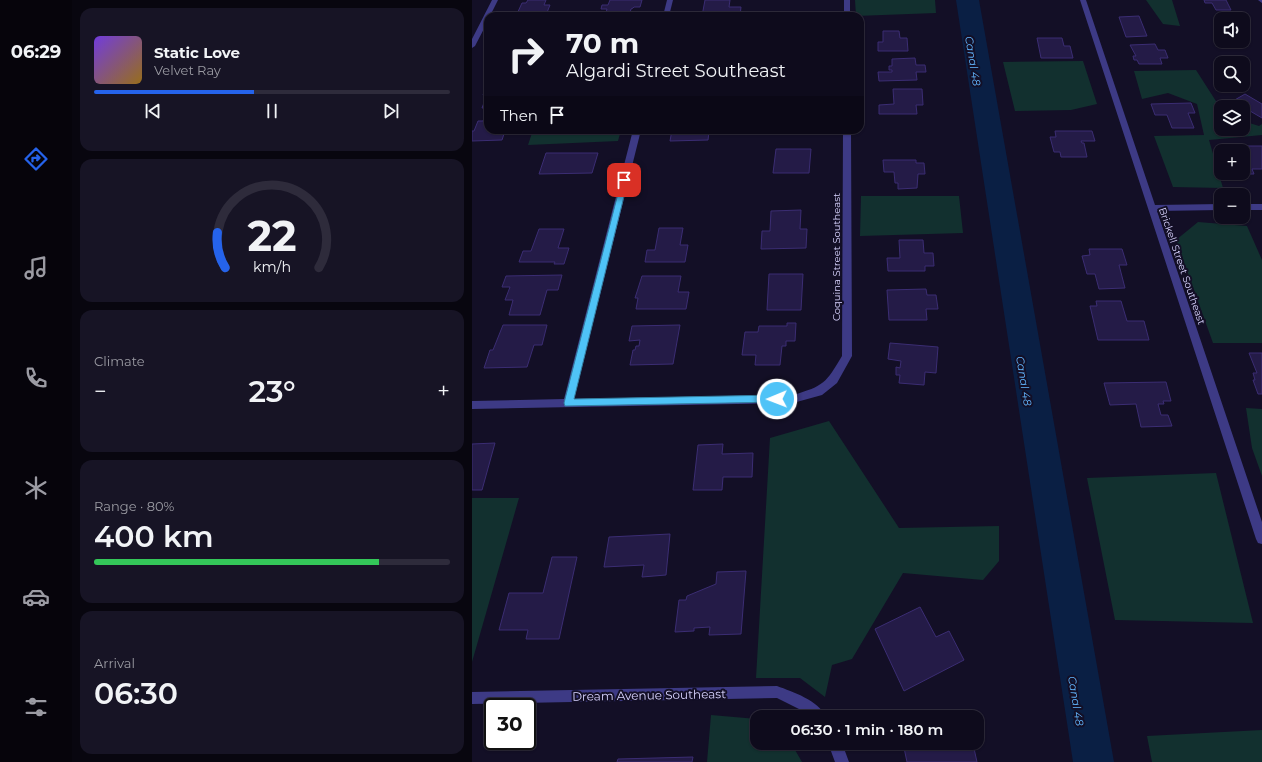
<!DOCTYPE html>
<meta charset="utf-8">
<style>
:root{--surface:#0e0b1c;--page:#171425;--text:#f1f3f6;--muted:#9b9ba3;--line:#2e2b3b;--accent:#2563eb}
body{margin:0;font-family:Montserrat,sans-serif;background:var(--page);color:var(--text);height:100vh;display:flex;flex-direction:column;font-size:15px;white-space:nowrap}
*{box-sizing:border-box;margin:0}
p{font-size:13px;color:var(--muted)}
.icon{flex:none;width:22px;height:22px;fill:none;stroke:currentColor;stroke-width:2;stroke-linecap:round;stroke-linejoin:round}
.map{position:relative;flex:1;overflow:hidden}
.side{display:flex;flex-direction:column;gap:8px;padding:8px;background:#08060f;width:400px}
.side>*{flex:none}
.hud{position:absolute;left:12px;top:12px;width:380px;height:122px;border-radius:12px;box-shadow:0 1px 3px #0004,0 0 0 1px var(--line);background:#0e0b1c;color:var(--text);overflow:hidden}
.buttons{position:absolute;left:742px;top:12px;display:grid;gap:8px}
.buttons a{display:grid;place-items:center;width:36px;height:36px;border-radius:8px;background:var(--surface);box-shadow:0 1px 3px #0004,0 0 0 1px var(--line);font-size:20px}
.speed{position:absolute;left:12px;top:698px;display:flex;gap:8px;font-size:20px;font-weight:700;text-align:center}
.speed>*{display:grid;place-content:center;width:52px;height:52px;border-radius:50%;background:var(--surface);box-shadow:0 1px 3px #0004,0 0 0 1px var(--line);line-height:1}
.speed .limit{border:2px solid #111;border-radius:6px;background:#fff;color:#111}
.pin{position:absolute;display:grid;place-items:center;width:34px;height:34px;color:#fff;margin:-17px;border-radius:8px;box-shadow:0 2px 6px #0006}
.me{position:absolute;width:44px;margin:-22px;rotate:269deg;stroke-linejoin:round;filter:drop-shadow(0 0 3px #0008)}
.turn{display:flex;align-items:center;gap:14px;height:84px;padding:0 16px;font-size:18px}
.turn .icon{width:52px;height:52px;stroke-width:2.5}
.turn b{display:block;font-size:28px;line-height:34px}
.then{display:flex;align-items:center;height:38px;padding:0 16px;background:#0003;gap:8px;font-size:15px}
.big{font-size:30px;font-weight:600;line-height:1.1}
.side .widget{flex:1;display:flex;flex-direction:column;justify-content:center;gap:6px;min-width:0;padding:0 14px;border-radius:12px;background:var(--page)}
.side .dial{align-items:center;gap:0}
.dial svg{height:104px;overflow:visible;fill:none;stroke:var(--line);stroke-width:7;stroke-linecap:round;text-anchor:middle}
.dial text{fill:var(--text);stroke:none}
.song{display:flex;align-items:center;gap:12px}
.cover{width:48px;height:48px;border-radius:6px;background:linear-gradient(135deg,hsl(260 70% 55%),hsl(40 70% 35%))}
.played{height:4px;border-radius:2px;background:linear-gradient(90deg,var(--accent) 45%,var(--line) 45%)}
.keys{display:flex;justify-content:space-around;direction:ltr}
.heat{display:flex;justify-content:space-between;align-items:center;font-size:22px;direction:ltr}
.charge{height:6px;border-radius:3px;background:linear-gradient(90deg,#34c759 80%,var(--line) 0)}
.trip{position:absolute;left:278px;top:710px;width:234px;height:40px;border-radius:12px;background:var(--surface);box-shadow:0 1px 3px #0004,0 0 0 1px var(--line);font-weight:600;line-height:40px;text-align:center}
main{display:flex;flex:1;min-height:0}
.menu{display:flex;flex-direction:column;width:72px;justify-content:space-around;align-items:center;background:#06040b;color:var(--muted)}
.menu .icon{width:28px;height:28px}
.menu .selected{color:var(--accent)}
.menu b{font-size:18px;color:var(--text)}
.map>svg:first-child{display:block}
</style>
<main>
<nav class="menu">
<b>06:29</b>
<svg class="icon selected" aria-label="directions" viewBox="0 0 24 24"><path d="M12 3l9 9-9 9-9-9zM9 14v-3h6M13 9l2 2-2 2"/></svg>
<svg class="icon" aria-label="music" viewBox="0 0 24 24"><path d="M9 18V5l10-2v13"/><circle cx="6" cy="18" r="3"/><circle cx="16" cy="16" r="3"/></svg>
<svg class="icon" aria-label="phone" viewBox="0 0 24 24"><path d="M5 4h4l2 5-3 2q2 4 5 5l2-3 5 2v4C11 20 4 13 5 4z"/></svg>
<svg class="icon" aria-label="climate" viewBox="0 0 24 24"><path d="M12 3v18M4 7l16 10M4 17L20 7"/></svg>
<svg class="icon" aria-label="car" viewBox="0 0 24 24"><path d="M5 17H2v-5l4-1 3-4h7l3 4 3 1v5h-3M9 17h6M6 11h13"/><circle cx="7" cy="17" r="2"/><circle cx="17" cy="17" r="2"/></svg>
<svg class="icon" aria-label="filters" viewBox="0 0 24 24"><path d="M4 7h16M4 17h16"/><circle cx="9" cy="7" r="2"/><circle cx="15" cy="17" r="2"/></svg>
</nav>
<section class="side">
<div class="widget">
<div class="song"><i class="cover"></i><div><b>Static Love</b><p>Velvet Ray</p></div></div>
<div class="played"></div>
<div class="keys"><svg class="icon" aria-label="previous" viewBox="0 0 24 24"><path d="M18 5L8 12l10 7zM5 5v14"/></svg><svg class="icon" aria-label="pause" viewBox="0 0 24 24"><path d="M8 5v14M16 5v14"/></svg><svg class="icon" aria-label="next" viewBox="0 0 24 24"><path d="M6 5l10 7-10 7zM19 5v14"/></svg></div>
</div>
<div class="widget dial"><svg viewBox="0 0 100 80">
<path d="M14 69A42 42 0 1 1 86 69"/>
<path d="M14 69A42 42 0 0 1 8 42" stroke="#2563eb"/>
<text x="50" y="56" font-size="32" font-weight="700">22</text>
<text x="50" y="72" font-size="11">km/h</text>
</svg></div>
<div class="widget"><p>Climate</p>
<div class="heat"><a>−</a><b class="big">23°</b><a>+</a></div>
</div>
<div class="widget"><p>Range · 80%</p><b class="big">400 km</b><div class="charge"></div></div>
<div class="widget"><p>Arrival</p><b class="big">06:30</b></div>
</section>
<div class="map">
<svg width="790" height="762" viewBox="0 0 790 762">
<rect width="100%" height="100%" fill="#130f26"/>
<path fill="#12302f" d="M383,0h80l1,13 -80,3z
M674,0h26l8,26 -17,-2z
M611,61l14,43 -26,6 -56,1 -12,-49z
M724,70l25,39v20h22v-8l16,5 3,-2v11l-53,5 14,48 -50,-1 -19,-51 50,-1 -7,-31 -29,-11 -26,6 -8,-28z
M61,130h88l-3,11 -90,4z
M389,196h98l4,37 -103,3z
M726,222l49,4 15,34v83h-49l-37,-103z
M774,408l16,1v67l-10,-28z
M357,421l70,107 100,-2v35l-16,19 -80,-7 -51,86 -20,6 -7,32 -25,-19h-44l14,-240z
M744,473l37,150 -138,-3 -28,-142z
M0,498h47l-47,164z
M239,715l46,4v24h34l11,19h-95z
M790,730v32h-110l-5,-26z"/>
<path fill="#0a1f44" d="M484,0h23l135,762h-41z"/>
<path fill="#241b47" stroke="#3b2d73" d="M56,0h18l-2,5h6l-4,10 -30,1 6,-13h4z
M138,0h32l-2,7h-6l-1,1 -2,1 -2,7h-24l2,-7h-6l1,-4h6z
M233,0h25l-1,7h12l-1,9h-38z
M732,0h22l5,10h-15l-4,-7h-7z
M667,16l8,20 -21,1 -7,-20z
M742,24h7v7h-3z
M411,31h16l1,7h7l1,13h-30v-9h5z
M565,38h25l2,8h6l3,12h-32z
M683,44l3,6h7l3,8h-8l2,6h-23l-2,-4h-3l-1,-4h3l-6,-11z
M443,58l1,7h9l1,7h-10l1,8 -38,1 -1,-9h14v-2h-3v-4h3v-7z
M16,84v24h-6l5,-13h-4z
M421,89h29l1,16h-7l1,9h-38v-9l15,-1z
M773,94l17,10v14l-29,-17z
M719,103l4,10h-7l6,15h-22l-5,-13h-12l-4,-11z
M13,116h3v14h28l-1,1h-10l-3,9 -30,1v-10h2l4,-10h5z
M200,130h40v2h-3l-1,8 -38,1z
M583,131h37l3,10h-14l1,2h2l3,14h-26l-1,-5h-6l-4,-15h6z
M753,146h37v23h-10l2,5h-16v-1h5v-22h-15z
M304,149h35l-2,24h-36z
M74,153h52l-6,20 -53,1z
M411,160h33v3h8l1,11h-7l-1,14 -19,1v-6h-3l-1,-11h-10z
M329,210l-1,19h7l-1,19 -45,1 1,-18h8l1,-20z
M187,228h24l-3,17h8l-3,17h-40l2,-12h8z
M67,229h25l-6,19h11l-5,16h-10l1,-2h-36l4,-11h8z
M427,240h24l1,13h9l1,13h-9v5h-37l-1,-13h13z
M617,249h33l5,16h-8l6,23 -26,1 -4,-15h-8l-5,-18 8,-1z
M297,274h34l-2,36h-34z
M90,275l-4,15h-11l-7,25h-31l4,-15h-8l5,-13h-8l4,-11z
M170,276h39l-3,16h11l-3,17h-50l2,-11h-3z
M454,289l1,6h9l2,14h-12l1,11h-38l-2,-30z
M624,301h25l6,20h17l5,19h-51l-8,-34h7z
M315,323h9l-1,18h-9v5h-4l-2,19h-25l1,-10h-14l3,-23h13l1,-6h28z
M31,325h44l-5,20h-8l-7,22 -43,1 6,-18h3z
M208,325l-7,39 -43,1 3,-15h2l1,-4h3l1,-6 -11,1 3,-15z
M418,343l48,4 -2,26 -11,-1 -1,13 -25,-2 1,-8h-4v-8l4,1 1,-7 -13,-2z
M777,353h13v41h-4l-5,-14h2l-2,-7h4z
M694,382l5,19h-8l1,3h-6l3,11h7l4,11 -31,1 -5,-23 -26,1 -6,-22z
M23,443l-13,47h-10v-46z
M251,444l-1,10 31,-1 -1,24h-29l-1,13h-29l5,-45z
M198,534l-4,41 -24,2 2,-12 -40,2 5,-30z
M80,557h25l-18,82h-33l2,-9h-29l10,-37h34z
M274,571l-5,63 -32,1 1,-8 -16,1v3l-19,1 4,-32h7l1,-4 29,-12 1,-12z
M448,607l16,30 13,-6 15,29 -60,31 -29,-62z
M431,743h55l1,4 14,-3 4,18h-70z
M221,757l-1,5h-75l1,-3z"/>
<g fill="none" stroke-linecap="round" stroke-linejoin="round">
<path fill="#3d3a85" fill-rule="evenodd" d="M20,0h6l-8,16h-2v5l-13,25 -3,2v-9z
M195,0h6l-4,16h-6z
M372,0h6v16h-6z
M608,0h6l69,205 66,-1v6l-64,1 105,311v22l-4,-1 -2,-4z
M786,0h4v3z
M161,130h8l-67,269 219,-4c31,-9 33,-12 49,-39l1,-226h8l1,226 -15,27 -15,12 -29,8 -321,6v-8l92,-2z
M771,204h19v6h-19z
M305,686c16,6 41,14 49,31h-17l-10,-8 -22,-11 -305,6v-12z
M356,743h14l7,19h-14z"/>
</g>
<path fill="#4fc3f7" stroke="#337fa1" d="M150,178h5l1,2 -54,219 203,-4 4,1 1,3 -1,3 -216,4 -1,-3z"/>
<g text-anchor="middle" dominant-baseline="central" stroke-width="4" stroke-linejoin="round" paint-order="stroke">
<g font-size="10" fill="#d9d4ff" stroke="#130f26">
<text transform="translate(364 257) rotate(-90)">Coquina Street Southeast</text>
<text transform="translate(710 266) rotate(71)">Brickell Street Southeast</text>
</g>
<g font-size="11" font-style="italic" fill="#62b6ff" stroke="#130f26">
<text transform="translate(501 61) rotate(81)">Canal 48</text>
<text transform="translate(552 381) rotate(81)">Canal 48</text>
<text transform="translate(604 701) rotate(81)">Canal 48</text>
</g>
<g font-size="12" fill="#d9d4ff" stroke="#130f26">
<text transform="translate(177 695) rotate(-1)">Dream Avenue Southeast</text>
</g>
</g>
</svg>
<div class="buttons">
<a><svg class="icon" aria-label="sound" viewBox="0 0 24 24"><path d="M4 9h4l5-4v14l-5-4H4zM17 9q2 3 0 6"/></svg></a>
<a><svg class="icon" aria-label="search" viewBox="0 0 24 24"><circle cx="10" cy="10" r="6"/><path d="M15 15l6 6"/></svg></a>
<a><svg class="icon" aria-label="layers" viewBox="0 0 24 24"><path d="M12 4l9 5-9 5-9-5zM3 14l9 5 9-5"/></svg></a>
<a>+</a>
<a>−</a>
</div>
<div class="speed"><div class="limit">30</div></div>
<div class="pin" style="left:152px;top:180px;background:#d93025"><svg class="icon" aria-label="arrive" viewBox="0 0 24 24"><path d="M6 21V4h12l-3 4 3 4H6"/></svg></div>
<svg class="me" style="left:305px;top:399px" viewBox="-20 -20 40 40"><circle r="17" fill="#4fc3f7" stroke="#fff" stroke-width="3"/><path d="M0-11L8 9 0 5-8 9z" fill="#fff"/></svg>
<div class="trip">06:30 · 1 min · 180 m</div>
<div class="hud">
<div class="turn"><svg class="icon" aria-label="right" viewBox="0 0 24 24"><path d="M7 20v-9h11M14 6l5 5-5 5"/></svg><div><b>70 m</b>Algardi Street Southeast</div></div>
<div class="then">Then<svg class="icon" aria-label="arrive" viewBox="0 0 24 24"><path d="M6 21V4h12l-3 4 3 4H6"/></svg></div>
</div>
</div>
</main>
